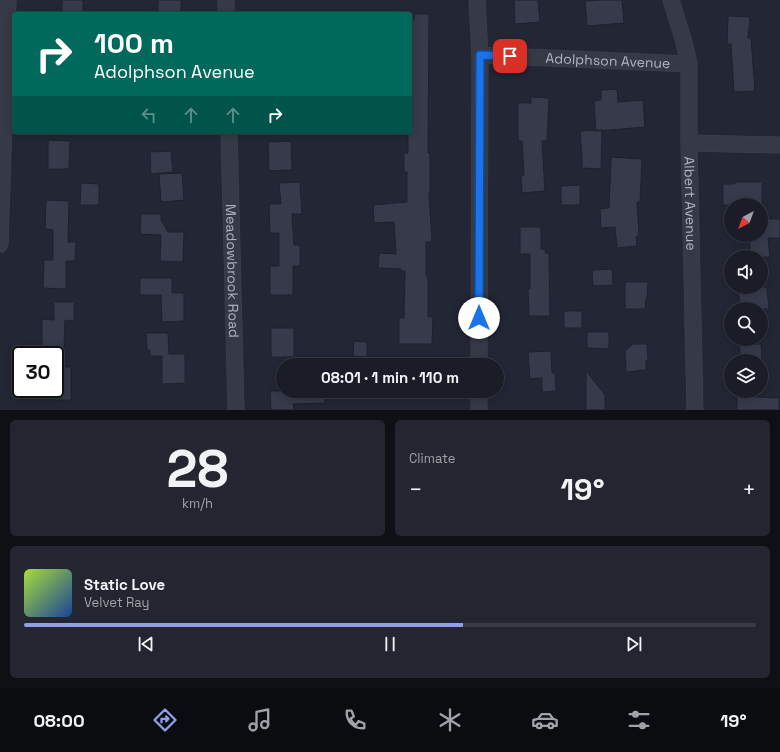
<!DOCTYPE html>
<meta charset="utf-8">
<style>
:root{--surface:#1a1d28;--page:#232630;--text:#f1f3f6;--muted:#9fa2a8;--line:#383b45;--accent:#8f9fe9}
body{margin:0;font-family:"Space Grotesk",sans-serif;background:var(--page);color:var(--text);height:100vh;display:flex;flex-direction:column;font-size:15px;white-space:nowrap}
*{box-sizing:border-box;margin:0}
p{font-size:13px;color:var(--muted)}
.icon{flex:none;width:22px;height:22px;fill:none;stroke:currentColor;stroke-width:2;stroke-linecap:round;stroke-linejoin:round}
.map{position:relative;height:410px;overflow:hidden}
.sheet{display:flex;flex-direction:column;gap:10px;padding:10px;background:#0e1016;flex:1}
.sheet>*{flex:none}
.hud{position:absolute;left:12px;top:12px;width:400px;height:122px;border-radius:4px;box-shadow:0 2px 10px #0003,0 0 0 1px var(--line);background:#00695c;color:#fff;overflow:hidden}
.needle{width:26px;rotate:221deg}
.buttons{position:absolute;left:724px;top:198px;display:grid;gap:8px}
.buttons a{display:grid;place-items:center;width:44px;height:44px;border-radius:50%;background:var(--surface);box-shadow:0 2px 10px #0003,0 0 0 1px var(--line);font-size:20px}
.speed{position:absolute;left:12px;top:346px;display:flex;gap:8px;font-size:20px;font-weight:700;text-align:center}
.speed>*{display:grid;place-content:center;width:52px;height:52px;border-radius:50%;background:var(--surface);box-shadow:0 2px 10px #0003,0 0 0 1px var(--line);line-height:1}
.speed .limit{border:2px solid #111;border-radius:6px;background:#fff;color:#111}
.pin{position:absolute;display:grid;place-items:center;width:34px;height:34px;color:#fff;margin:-17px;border-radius:8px;box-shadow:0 2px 6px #0006}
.me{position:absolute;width:44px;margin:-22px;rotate:0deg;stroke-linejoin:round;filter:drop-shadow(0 0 3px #0008)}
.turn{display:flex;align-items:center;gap:14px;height:84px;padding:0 16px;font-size:18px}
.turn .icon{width:52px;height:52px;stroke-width:2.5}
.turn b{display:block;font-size:28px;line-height:34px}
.lanes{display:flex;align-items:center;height:38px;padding:0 16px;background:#0003;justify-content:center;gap:20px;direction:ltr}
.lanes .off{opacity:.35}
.big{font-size:30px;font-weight:600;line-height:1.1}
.sheet .tile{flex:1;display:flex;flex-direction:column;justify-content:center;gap:6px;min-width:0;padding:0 14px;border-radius:6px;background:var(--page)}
.sheet .dial{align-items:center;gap:0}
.dial b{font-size:52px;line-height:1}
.song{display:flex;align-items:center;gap:12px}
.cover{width:48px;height:48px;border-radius:6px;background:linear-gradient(135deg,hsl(80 70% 55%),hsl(220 70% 35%))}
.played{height:4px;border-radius:2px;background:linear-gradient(90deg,var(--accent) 60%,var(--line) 60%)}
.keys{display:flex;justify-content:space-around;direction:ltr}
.heat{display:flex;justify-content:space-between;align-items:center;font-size:22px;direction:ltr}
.sheet .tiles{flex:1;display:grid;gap:10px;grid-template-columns:1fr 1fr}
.tile:last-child{grid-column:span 2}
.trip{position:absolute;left:276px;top:358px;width:228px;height:40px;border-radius:20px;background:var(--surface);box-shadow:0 2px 10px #0003,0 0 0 1px var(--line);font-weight:600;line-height:40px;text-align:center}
.tabs{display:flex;height:64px;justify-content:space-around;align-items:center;background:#0a0c10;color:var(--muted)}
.tabs .icon{width:28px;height:28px}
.tabs .selected{color:var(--accent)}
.tabs b{font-size:18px;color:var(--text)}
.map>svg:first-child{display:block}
</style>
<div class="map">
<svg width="780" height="410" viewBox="0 0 780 410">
<rect width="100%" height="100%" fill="#232735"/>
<path fill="#363a4b" stroke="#1e212c" d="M62,0h21v14h-21z
M158,0h23v14h-23z
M514,0h24l2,22 -25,2z
M601,0h21l2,23 -37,3 -2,-25z
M414,14h15l-1,139h2v40h-1l3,49h-6v34h2v41h5l-1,27h-33v-26h5l1,-47h-4v-2l-23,-1 1,-15 17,1 -2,-32 -20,1 -1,-18 34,-3v-30h-3v-19h4v-21h2v-112h4z
M728,16l22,1 -2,21h3l4,53 -21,1 -3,-48h-4z
M617,89l1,13 25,-2 2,27 -49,4 -2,-30 7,-1v-10z
M531,97l18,1 -2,43h-5l3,50 -23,2 -1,-17 3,-1 -2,-34h-4v-38h13z
M602,130l-1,39 -19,-1v-11l-2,-26z
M48,140l22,1 -1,28h-21z
M291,141l1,29 -23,1 -1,-29z
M171,151l2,21 -22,2 -1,-22z
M611,157l31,2 -2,43h-3l2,32 -3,3 1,9 -20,2 -2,-21 -14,1 -1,-19 9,-1z
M182,173l2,27 -23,2 -2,-28z
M300,182l2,32h-10l2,31h6v21h-7v29h-23v-29h9v-33h-9l-1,-29h12l-2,-21z
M736,182h26v23h-39v-21h11z
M81,183l18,1v21h-19z
M580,185v20h-19v-19z
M46,200l23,1 -1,41h8l-1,19h-9v28l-23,-1 1,-28h9v-30l-8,-1z
M141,214h20v6l7,12h16l-1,30 -23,-1 1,-26 -21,-1z
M761,219h19v19h-12l2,19h-19l-2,-22h12z
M520,227h21v22h4v4h4l1,63h-21l-1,-27h2v-35h-10z
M612,269l1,16 -20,1 -1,-16z
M140,278h32v15h12v28l-22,1 -1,-27h-21z
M625,282h23l-1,16h-1l-1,11h-20z
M738,287h29l2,22h-29z
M54,302h20v19l-9,-1 -1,29 -22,-1v-29l12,1z
M564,311h18v17h-18z
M271,328h23v29h-23z
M587,332h22v17l-22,-1z
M146,333h22l1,21h16v29l-23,1v-28h-12v-6h-3z
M354,341l13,1v15l-14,-1z
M633,344h14l1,17h-2v9l-20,2 -1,-21z
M761,344l1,17h-21l-2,-16z
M551,351l1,22h3l1,18 -14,1v-14l-12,1 -2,-27z
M55,367h16v33h-16z
M586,371l19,24v15h-19z
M270,391h54l1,12 -32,1 1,6h-23z
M737,396l42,2v12h-42z"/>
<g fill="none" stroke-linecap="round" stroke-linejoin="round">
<defs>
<g id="street">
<path d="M226,0v14"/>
<path d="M477,0l3,55 -1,310"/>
<path id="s1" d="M671,0l13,42 5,22v79l6,267"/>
<path id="s2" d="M480,55l209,9"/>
<path id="s3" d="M229,132l7,278"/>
<path d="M689,143l91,2"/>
<path d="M0,244l8,-244"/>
<path d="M479,410v-19"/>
</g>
</defs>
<use href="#street" stroke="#40434f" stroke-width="17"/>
<use href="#street" stroke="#363a46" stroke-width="16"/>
</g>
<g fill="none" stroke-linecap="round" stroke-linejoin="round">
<defs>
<path id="route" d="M479,318l1,-263 30,1"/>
</defs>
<use href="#route" stroke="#114b97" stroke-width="10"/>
<use href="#route" stroke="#1a73e8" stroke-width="7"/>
</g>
<g text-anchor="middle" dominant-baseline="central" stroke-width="4" stroke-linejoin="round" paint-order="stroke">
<g font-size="14" fill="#b1b4c2" stroke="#1c1f2a">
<text stroke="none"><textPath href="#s2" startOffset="128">Adolphson Avenue</textPath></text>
<text stroke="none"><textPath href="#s1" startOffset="206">Albert Avenue</textPath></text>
<text stroke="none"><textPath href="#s3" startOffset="139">Meadowbrook Road</textPath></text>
</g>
</g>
</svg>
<div class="buttons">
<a><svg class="needle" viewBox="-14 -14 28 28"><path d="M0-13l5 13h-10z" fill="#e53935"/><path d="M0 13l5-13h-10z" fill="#9fa2a8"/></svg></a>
<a><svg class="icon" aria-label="sound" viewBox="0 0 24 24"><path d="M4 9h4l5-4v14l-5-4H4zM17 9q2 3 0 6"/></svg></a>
<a><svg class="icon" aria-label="search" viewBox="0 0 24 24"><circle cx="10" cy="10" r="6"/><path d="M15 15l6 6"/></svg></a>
<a><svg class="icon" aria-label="layers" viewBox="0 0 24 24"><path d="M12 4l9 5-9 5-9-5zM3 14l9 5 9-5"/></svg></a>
</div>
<div class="speed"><div class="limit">30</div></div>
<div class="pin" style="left:510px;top:56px;background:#d93025"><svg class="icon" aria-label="arrive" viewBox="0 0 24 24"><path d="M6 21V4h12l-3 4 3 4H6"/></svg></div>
<svg class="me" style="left:479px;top:318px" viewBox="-20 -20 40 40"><circle r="19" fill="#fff"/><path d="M0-13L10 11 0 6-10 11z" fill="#1a73e8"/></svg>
<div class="trip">08:01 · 1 min · 110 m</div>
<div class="hud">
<div class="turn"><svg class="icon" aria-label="right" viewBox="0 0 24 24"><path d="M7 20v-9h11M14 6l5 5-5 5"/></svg><div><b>100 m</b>Adolphson Avenue</div></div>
<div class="lanes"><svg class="icon off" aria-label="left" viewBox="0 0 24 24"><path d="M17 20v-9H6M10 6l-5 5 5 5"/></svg><svg class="icon off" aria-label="ahead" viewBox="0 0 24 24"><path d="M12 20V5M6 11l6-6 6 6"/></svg><svg class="icon off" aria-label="ahead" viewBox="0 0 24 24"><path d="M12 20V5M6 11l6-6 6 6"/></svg><svg class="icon" aria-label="right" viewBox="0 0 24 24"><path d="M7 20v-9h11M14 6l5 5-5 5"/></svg></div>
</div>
</div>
<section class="sheet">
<div class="tiles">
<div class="tile dial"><b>28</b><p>km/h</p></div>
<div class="tile"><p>Climate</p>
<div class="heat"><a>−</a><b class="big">19°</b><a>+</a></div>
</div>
<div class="tile">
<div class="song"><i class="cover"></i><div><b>Static Love</b><p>Velvet Ray</p></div></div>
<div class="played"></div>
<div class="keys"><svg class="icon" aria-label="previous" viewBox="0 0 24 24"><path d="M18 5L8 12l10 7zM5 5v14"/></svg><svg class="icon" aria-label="pause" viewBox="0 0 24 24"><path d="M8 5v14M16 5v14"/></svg><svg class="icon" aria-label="next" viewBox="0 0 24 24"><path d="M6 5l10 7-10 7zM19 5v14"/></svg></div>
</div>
</div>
</section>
<nav class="tabs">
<b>08:00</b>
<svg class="icon selected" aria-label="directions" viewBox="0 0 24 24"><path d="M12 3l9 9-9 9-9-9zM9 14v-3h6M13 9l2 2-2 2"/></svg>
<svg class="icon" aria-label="music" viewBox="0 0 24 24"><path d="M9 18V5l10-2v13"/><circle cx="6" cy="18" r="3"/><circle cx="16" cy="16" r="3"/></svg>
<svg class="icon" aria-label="phone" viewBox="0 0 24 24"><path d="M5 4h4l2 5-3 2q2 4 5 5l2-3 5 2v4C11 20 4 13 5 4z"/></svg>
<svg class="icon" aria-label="climate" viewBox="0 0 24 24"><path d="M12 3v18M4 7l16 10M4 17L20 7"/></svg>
<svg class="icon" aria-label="car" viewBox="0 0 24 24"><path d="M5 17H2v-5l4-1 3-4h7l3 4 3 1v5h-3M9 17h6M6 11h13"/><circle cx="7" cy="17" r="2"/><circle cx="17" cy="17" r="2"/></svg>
<svg class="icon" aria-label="filters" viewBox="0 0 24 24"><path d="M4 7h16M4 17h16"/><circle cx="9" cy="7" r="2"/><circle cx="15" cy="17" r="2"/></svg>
<b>19°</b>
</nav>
